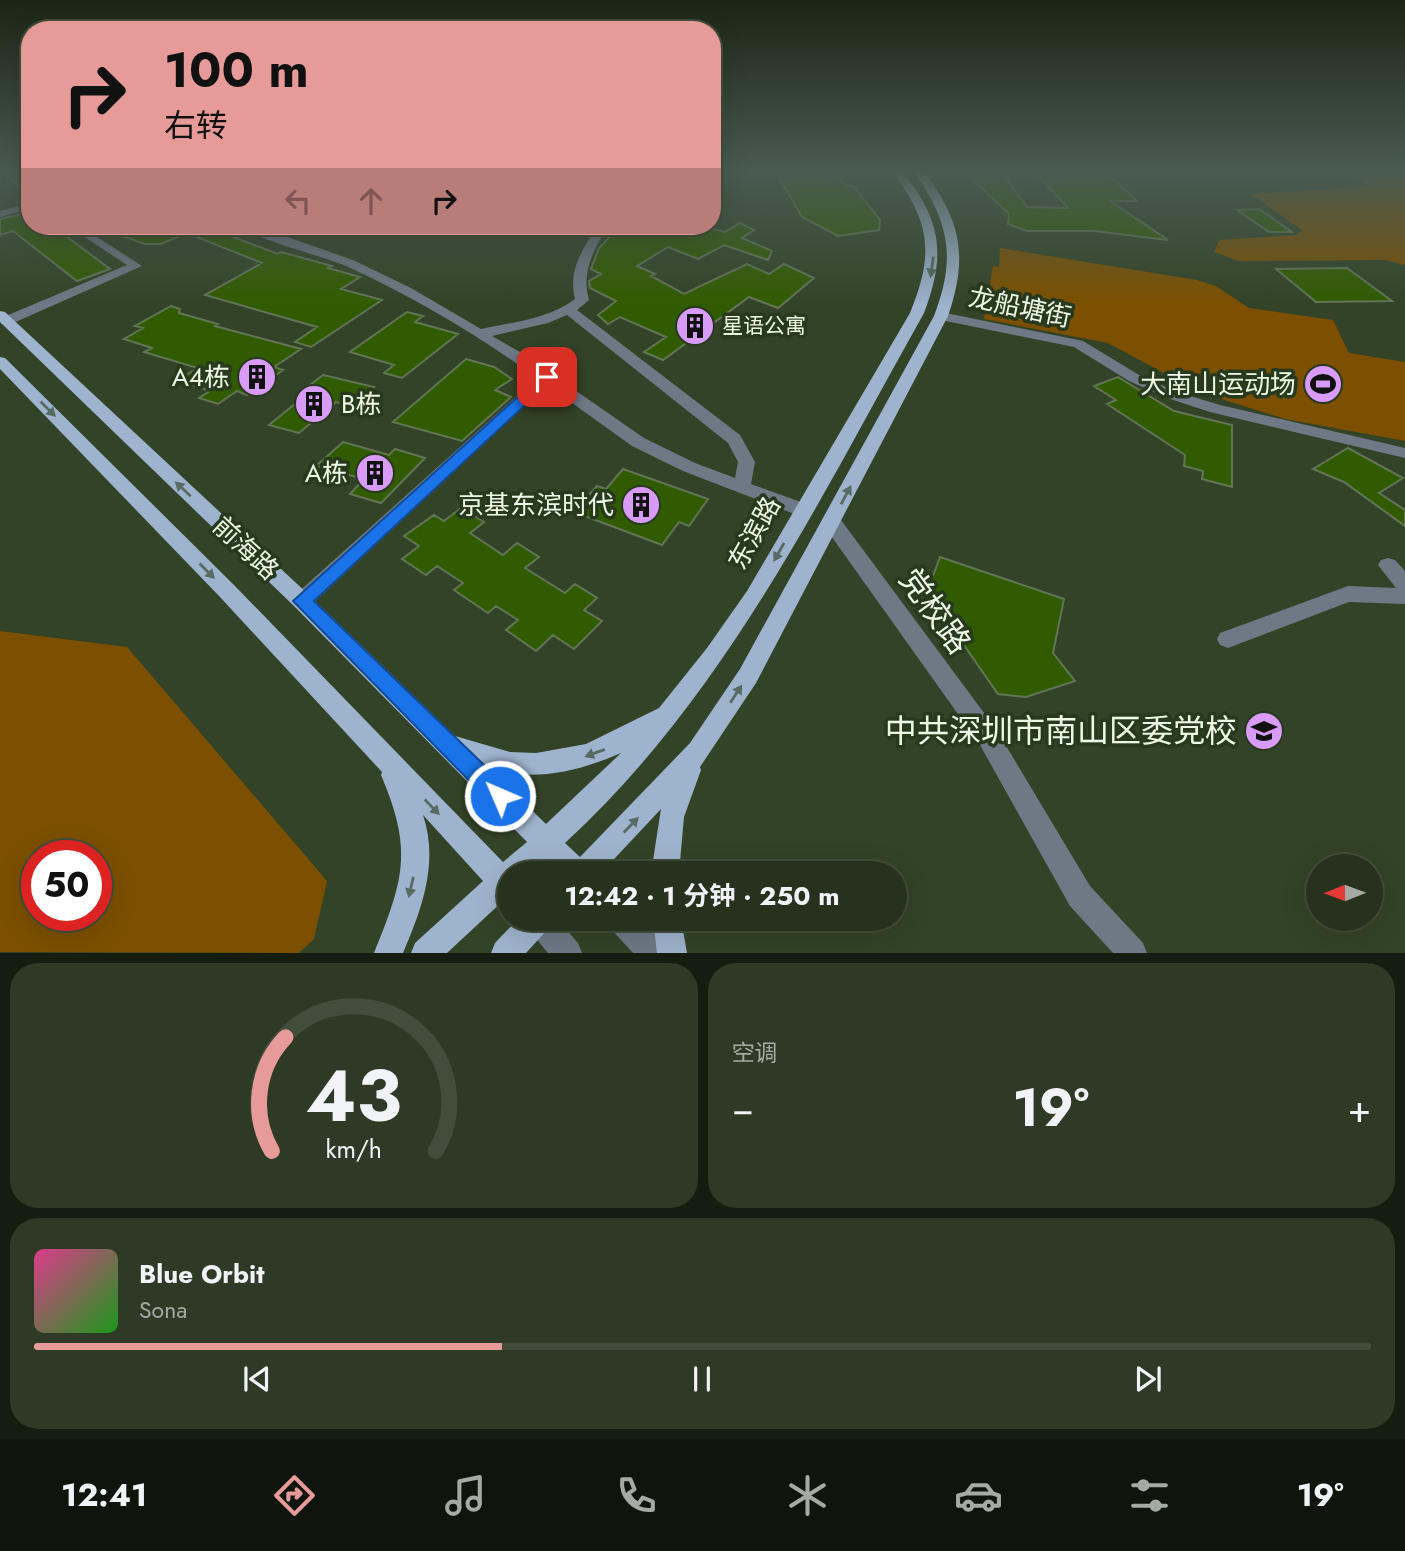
<!DOCTYPE html>
<html lang="zh">
<meta charset="utf-8">
<style>
:root{--surface:#26321d;--page:#2e3a26;--text:#f1f3f6;--muted:#a4aaa4;--line:#424d3b;--accent:#e69b98}
body{margin:0;font-family:Jost,"Noto Sans SC",sans-serif;background:var(--page);color:var(--text);height:100vh;display:flex;flex-direction:column;font-size:26px;white-space:nowrap}
*{box-sizing:border-box;margin:0}
p{font-size:23px;color:var(--muted)}
.icon{flex:none;width:38px;height:38px;fill:none;stroke:currentColor;stroke-width:2;stroke-linecap:round;stroke-linejoin:round}
.map{position:relative;height:953px;overflow:hidden}
.side{display:flex;flex-direction:column;gap:10px;padding:10px;background:#151c10;flex:1}
.side>*{flex:none}
.hud{position:absolute;left:21px;top:21px;width:700px;height:214px;border-radius:28px;box-shadow:0 7px 28px #0002,0 0 0 2px var(--line);background:#e69b98;color:#111;overflow:hidden}
.needle{width:46px;rotate:269deg}
.fabs{position:absolute;left:1306px;top:854px;display:grid;gap:14px}
.fabs a{display:grid;place-items:center;width:77px;height:77px;border-radius:50%;background:var(--surface);box-shadow:0 7px 28px #0002,0 0 0 2px var(--line);font-size:35px}
.speed{position:absolute;left:21px;top:840px;display:flex;gap:14px;font-size:35px;font-weight:700;text-align:center}
.speed>*{display:grid;place-content:center;width:91px;height:91px;border-radius:50%;background:var(--surface);box-shadow:0 7px 28px #0002,0 0 0 2px var(--line);line-height:1}
.speed .limit{border:10px solid #d22;background:#fff;color:#111}
.pin{position:absolute;display:grid;place-items:center;width:60px;height:60px;color:#fff;margin:-30px;border-radius:14px;box-shadow:0 4px 10px #0006}
.me{position:absolute;width:77px;margin:-38px;rotate:315deg;stroke-linejoin:round;filter:drop-shadow(0 0 5px #0008)}
.turn{display:flex;align-items:center;gap:24px;height:147px;padding:0 28px;font-size:32px}
.turn .icon{width:91px;height:91px;stroke-width:2.5}
.turn b{display:block;font-size:49px;line-height:60px}
.lanes{display:flex;align-items:center;height:66px;padding:0 28px;background:#0003;justify-content:center;gap:35px;direction:ltr}
.lanes .off{opacity:.35}
.big{font-size:52px;font-weight:700;line-height:1.1}
.side .tile{flex:1;display:flex;flex-direction:column;justify-content:center;gap:10px;min-width:0;padding:0 24px;border-radius:28px;background:var(--page)}
.side .dial{align-items:center;gap:0}
.dial svg{height:182px;overflow:visible;fill:none;stroke:var(--line);stroke-width:7;stroke-linecap:round;text-anchor:middle}
.dial text{fill:var(--text);stroke:none}
.song{display:flex;align-items:center;gap:21px}
.cover{width:84px;height:84px;border-radius:10px;background:linear-gradient(135deg,hsl(330 70% 55%),hsl(120 70% 35%))}
.played{height:7px;border-radius:4px;background:linear-gradient(90deg,var(--accent) 35%,var(--line) 35%)}
.keys{display:flex;justify-content:space-around;direction:ltr}
.heat{display:flex;justify-content:space-between;align-items:center;font-size:38px;direction:ltr}
.side .tiles{flex:1;display:grid;gap:10px;grid-template-columns:1fr 1fr}
.tile:last-child{grid-column:span 2}
.trip{position:absolute;left:497px;top:861px;width:410px;height:70px;border-radius:35px;background:var(--surface);box-shadow:0 7px 28px #0002,0 0 0 2px var(--line);font-weight:700;line-height:70px;text-align:center}
.tab-bar{display:flex;height:112px;justify-content:space-around;align-items:center;background:#0f140c;color:var(--muted)}
.tab-bar .icon{width:49px;height:49px}
.tab-bar .selected{color:var(--accent)}
.tab-bar b{font-size:32px;color:var(--text)}
.map>svg:first-child{display:block}
</style>
<div class="map">
<svg width="1405" height="953" viewBox="0 0 1405 953">
<rect width="100%" height="100%" fill="#334327"/>
<path fill="#7c5000" fill-rule="evenodd" d="M1349,172h56v93l-20,-5 -147,1 -24,-9 5,-12 78,-5 5,-5 -51,-36 119,-8z
M1000,248l197,32 19,6 33,22 84,12 16,33 56,9v79l-120,-22 -86,-27 -91,-49 -124,-24 9,-53 6,1z
M0,631l127,16 200,234 -13,58 -15,14 -299,-1zM37,856h59v59h-59z"/>
<path fill="#315b00" stroke="#627556" stroke-width="2" d="M0,172h30v11l-10,3z
M776,172h53l19,14h5l27,34 -1,10 -41,6 -36,-19z
M965,172h36l26,35 41,1 -33,-36h71l31,29h-27l58,39 -74,-9h-67l-19,-7 1,-10z
M1259,209l33,23h-23l-32,-22z
M26,213l4,3v10l24,1 56,42 -33,12 -64,-50 -13,4v-16z
M740,223l14,7 -12,8 30,13 -4,9 -44,-15 -26,14 -30,-12 -31,19 18,8 -4,2 33,18 63,-30 22,10 15,-10 30,14 -36,30 -29,-11 -86,63 -19,-8 22,-15 -46,-20 -12,7 -10,-9 18,-14 -26,-13 -1,-7 12,-7 -10,-5 8,-21 21,-22h81l24,6z
M99,226h41l17,5 13,-5h34l74,28 3,-2 51,14 -4,2 32,9 -19,12 41,11 -71,47 -16,-5 22,-15 -112,-32 57,-32 -75,-30 -26,11h-16l-46,-16z
M1347,268l45,33 -76,1 -40,-33z
M171,306l9,3 -1,4 39,11 -3,2 86,23 -27,18 9,3 -36,25 -10,-4 -19,13 -19,-6 11,-7 -32,-11 20,-12 -54,-16 8,-4 -28,-9 19,-11 -8,-2z
M407,312l16,4 -8,6 43,12 -56,44 -18,-5 10,-8 -44,-13z
M466,359l28,8 18,12 -17,11 16,7 -49,44 -69,-19z
M323,375l51,12 -22,19 -16,-4 -37,31 -30,-8 38,-31 -6,-2z
M1118,377l56,34 58,14v62l-30,-8 1,-8 -19,-5 1,-11 -78,-51 9,-4 -22,-14z
M343,442l46,13 6,-6 30,9 -44,45 -31,-9 14,-15 -48,-13z
M1348,448l55,30 -24,15 26,17v16l-61,-44 -31,-13z
M623,469l85,30 -19,27 -10,-4 -17,23 -88,-33 23,-26 9,3z
M461,508l23,14 -14,11 33,22 14,-12 22,14 -14,11 40,25 10,-9 22,14 -13,12 18,11 -28,28 -21,-14 -17,16 -30,-21 12,-10 -22,-14 -8,7 -34,-23 9,-7 -26,-17 -11,9 -24,-16 17,-13 -15,-10 30,-21 10,6z
M940,557l124,42 -11,54 22,28 -49,16 -28,-3 -71,-102z"/>
<g fill="none" stroke-linecap="round" stroke-linejoin="round">
<path fill="#6f7986" fill-rule="evenodd" d="M30,203v6l-30,8v-6z
M68,226h12l62,40 -131,58h-10v-6l126,-53z
M240,226h16l97,34 58,28 70,41c32,-7 68,-10 94,-30 -7,-29 7,-50 23,-73h10c-14,24 -27,44 -19,74l-12,10 163,125 15,27 -4,22 58,21 3,5 -3,5h-12l-114,-44 -51,-25 -85,-61 -238,222 -7,2 -7,-2 -3,-6 3,-6 242,-217c-59,-43 -125,-82 -191,-112 -26,-11 -87,-25 -106,-40zM567,315l161,128 10,19 -3,16 -40,-15 -51,-25 -124,-86 -28,-16 56,-13z
M941,312l142,29 56,34 38,17 43,13 185,43v10l-195,-46 -43,-14 -38,-17 -55,-34 -138,-28 -2,-3z
M831,514l7,2 158,213 94,157 53,57 4,10h-34l-43,-47 -90,-161 -156,-219 -2,-5 2,-5z
M1388,558l7,2 10,11v33l-56,-2 -121,46 -8,-3 -3,-6 3,-6 128,-47 48,2 -18,-23 3,-5z
M524,919h33l21,24 4,10h-34l-20,-24z
M607,919h34l23,24 4,10h-35l-22,-24z"/>
<path fill="#9eb3cd" fill-rule="evenodd" d="M893,172h10c39,50 43,83 21,141 -105,187 -199,383 -359,530l15,14 110,-114 50,-74 194,-353c22,-58 16,-93 -20,-144h10c38,49 44,86 24,144l-192,367 -56,84 1,3 -17,47 -5,56h-28l10,-64 -60,64h-43l-12,-12 -14,12h-23v29l-5,-2 -57,53h-36l4,-10 68,-62 -60,-66c16,47 -1,94 -20,138h-29c30,-74 39,-103 7,-178l1,-3 -162,-175 -220,-228v-12l5,1 229,227 269,277 24,-20 -232,-235 -295,-285v-11l5,1 304,283 146,141 55,16 26,1 50,-9 73,-36 48,-60 40,-57 163,-278c24,-59 21,-89 -17,-141zM621,753l-75,71 -56,-54c47,11 87,2 131,-17z
M518,919h34l-4,10 -22,24h-35l4,-10z
M653,919h28l6,34h-30z"/>
</g>
<defs><path id="oneway-solid" d="M-6-.8H1V-3.2L6.5 0L1 3.2V.8H-6Z" transform="scale(1.75)"/></defs>
<g fill="#576a63">
<use href="#oneway-solid" transform="translate(932 267) rotate(98)"/>
<use href="#oneway-solid" transform="translate(48 409) rotate(45)"/>
<use href="#oneway-solid" transform="translate(183 489) rotate(-137)"/>
<use href="#oneway-solid" transform="translate(846 495) rotate(-62)"/>
<use href="#oneway-solid" transform="translate(779 552) rotate(119)"/>
<use href="#oneway-solid" transform="translate(207 571) rotate(45)"/>
<use href="#oneway-solid" transform="translate(736 694) rotate(-57)"/>
<use href="#oneway-solid" transform="translate(595 753) rotate(160)"/>
<use href="#oneway-solid" transform="translate(432 807) rotate(46)"/>
<use href="#oneway-solid" transform="translate(631 825) rotate(-46)"/>
<use href="#oneway-solid" transform="translate(411 887) rotate(103)"/>
</g>
<linearGradient id="sky" x2="0" y2="1"><stop stop-color="#1c2515"/><stop offset="0.56" stop-color="#4a5b52"/><stop offset="1" stop-color="#4a5b52" stop-opacity="0"/></linearGradient>
<rect width="1405" height="306" fill="url(#sky)"/>
<path fill="#1a73e8" stroke="#114b97" stroke-width="2" d="M547,373l5,1v6l-238,221 194,187 4,8 -4,8 -8,3 -8,-3 -199,-203 250,-227z"/>
<defs>
<symbol id="building-disc" viewBox="-11 -11 22 22"><circle r="9.5" fill="#d89bf8" stroke="#28391d"/><path d="M-4-6H4V6H1V3H-1V6H-4ZM-2.5-4.3h1.7v1.8h-1.7ZM.8-4.3h1.7v1.8H.8ZM-2.5-1h1.7V.8h-1.7ZM.8-1h1.7V.8H.8Z" fill="#111"/></symbol>
<symbol id="stadium-disc" viewBox="-11 -11 22 22"><circle r="9.5" fill="#d89bf8" stroke="#28391d"/><path d="M0-5a6.5 5 0 1 0 0 10a6.5 5 0 1 0 0-10ZM-3.5-1.8h7v3.6h-7Z" fill="#111"/></symbol>
<symbol id="school-disc" viewBox="-11 -11 22 22"><circle r="9.5" fill="#d89bf8" stroke="#28391d"/><path d="M0-5L7-2L0 1L-7-2ZM-4 1L0 2.5L4 1V4Q0 6-4 4Z" fill="#111"/></symbol>
</defs>
<g fill-rule="evenodd">
<use href="#building-disc" x="673" y="304" width="44" height="44"/>
<use href="#building-disc" x="235" y="355" width="44" height="44"/>
<use href="#stadium-disc" x="1301" y="362" width="44" height="44"/>
<use href="#building-disc" x="292" y="382" width="44" height="44"/>
<use href="#building-disc" x="353" y="451" width="44" height="44"/>
<use href="#building-disc" x="619" y="483" width="44" height="44"/>
<use href="#school-disc" x="1242" y="709" width="44" height="44"/>
</g>
<g text-anchor="middle" dominant-baseline="central" stroke-width="7" stroke-linejoin="round" paint-order="stroke">
<g font-size="21" fill="#edf8e6" stroke="#28391d" text-anchor="start">
<text x="722" y="326">星语公寓</text>
</g>
<g font-size="26" fill="#edf8e6" stroke="#28391d">
<text transform="translate(1020 307) rotate(12)">龙船塘街</text>
<text transform="translate(754 533) rotate(-61)">东滨路</text>
<text transform="translate(246 548) rotate(43)">前海路</text>
</g>
<g font-size="26" fill="#edf8e6" stroke="#28391d" text-anchor="end">
<text x="230" y="377">A4栋</text>
<text x="1296" y="384">大南山运动场</text>
<text x="341" y="404" text-anchor="start">B栋</text>
<text x="348" y="473">A栋</text>
<text x="614" y="505">京基东滨时代</text>
</g>
<g font-size="32" fill="#edf8e6" stroke="#28391d">
<text transform="translate(935 611) rotate(54)">党校路</text>
</g>
<g font-size="32" fill="#edf8e6" stroke="#28391d" text-anchor="end">
<text x="1237" y="731">中共深圳市南山区委党校</text>
</g>
</g>
</svg>
<div class="fabs">
<a><svg class="needle" viewBox="-14 -14 28 28"><path d="M0-13l5 13h-10z" fill="#e53935"/><path d="M0 13l5-13h-10z" fill="#a4aaa4"/></svg></a>
</div>
<div class="speed"><div class="limit">50</div></div>
<div class="pin" style="left:547px;top:377px;background:#d93025"><svg class="icon" aria-label="arrive" viewBox="0 0 24 24"><path d="M6 21V4h12l-3 4 3 4H6"/></svg></div>
<svg class="me" style="left:500px;top:796px" viewBox="-20 -20 40 40"><circle r="17" fill="#1a73e8" stroke="#fff" stroke-width="3"/><path d="M0-11L8 9 0 5-8 9z" fill="#fff"/></svg>
<div class="trip">12:42 · 1 分钟 · 250 m</div>
<div class="hud">
<div class="turn"><svg class="icon" aria-label="right" viewBox="0 0 24 24"><path d="M7 20v-9h11M14 6l5 5-5 5"/></svg><div><b>100 m</b>右转</div></div>
<div class="lanes"><svg class="icon off" aria-label="left" viewBox="0 0 24 24"><path d="M17 20v-9H6M10 6l-5 5 5 5"/></svg><svg class="icon off" aria-label="ahead" viewBox="0 0 24 24"><path d="M12 20V5M6 11l6-6 6 6"/></svg><svg class="icon" aria-label="right" viewBox="0 0 24 24"><path d="M7 20v-9h11M14 6l5 5-5 5"/></svg></div>
</div>
</div>
<section class="side">
<div class="tiles">
<div class="tile dial"><svg viewBox="0 0 100 80">
<path d="M14 69A42 42 0 1 1 86 69"/>
<path d="M14 69A42 42 0 0 1 20 19" stroke="#e69b98"/>
<text x="50" y="56" font-size="32" font-weight="700">43</text>
<text x="50" y="72" font-size="11">km/h</text>
</svg></div>
<div class="tile"><p>空调</p>
<div class="heat"><a>−</a><b class="big">19°</b><a>+</a></div>
</div>
<div class="tile">
<div class="song"><i class="cover"></i><div><b>Blue Orbit</b><p>Sona</p></div></div>
<div class="played"></div>
<div class="keys"><svg class="icon" aria-label="previous" viewBox="0 0 24 24"><path d="M18 5L8 12l10 7zM5 5v14"/></svg><svg class="icon" aria-label="pause" viewBox="0 0 24 24"><path d="M8 5v14M16 5v14"/></svg><svg class="icon" aria-label="next" viewBox="0 0 24 24"><path d="M6 5l10 7-10 7zM19 5v14"/></svg></div>
</div>
</div>
</section>
<nav class="tab-bar">
<b>12:41</b>
<svg class="icon selected" aria-label="directions" viewBox="0 0 24 24"><path d="M12 3l9 9-9 9-9-9zM9 14v-3h6M13 9l2 2-2 2"/></svg>
<svg class="icon" aria-label="music" viewBox="0 0 24 24"><path d="M9 18V5l10-2v13"/><circle cx="6" cy="18" r="3"/><circle cx="16" cy="16" r="3"/></svg>
<svg class="icon" aria-label="phone" viewBox="0 0 24 24"><path d="M5 4h4l2 5-3 2q2 4 5 5l2-3 5 2v4C11 20 4 13 5 4z"/></svg>
<svg class="icon" aria-label="climate" viewBox="0 0 24 24"><path d="M12 3v18M4 7l16 10M4 17L20 7"/></svg>
<svg class="icon" aria-label="car" viewBox="0 0 24 24"><path d="M5 17H2v-5l4-1 3-4h7l3 4 3 1v5h-3M9 17h6M6 11h13"/><circle cx="7" cy="17" r="2"/><circle cx="17" cy="17" r="2"/></svg>
<svg class="icon" aria-label="filters" viewBox="0 0 24 24"><path d="M4 7h16M4 17h16"/><circle cx="9" cy="7" r="2"/><circle cx="15" cy="17" r="2"/></svg>
<b>19°</b>
</nav>
